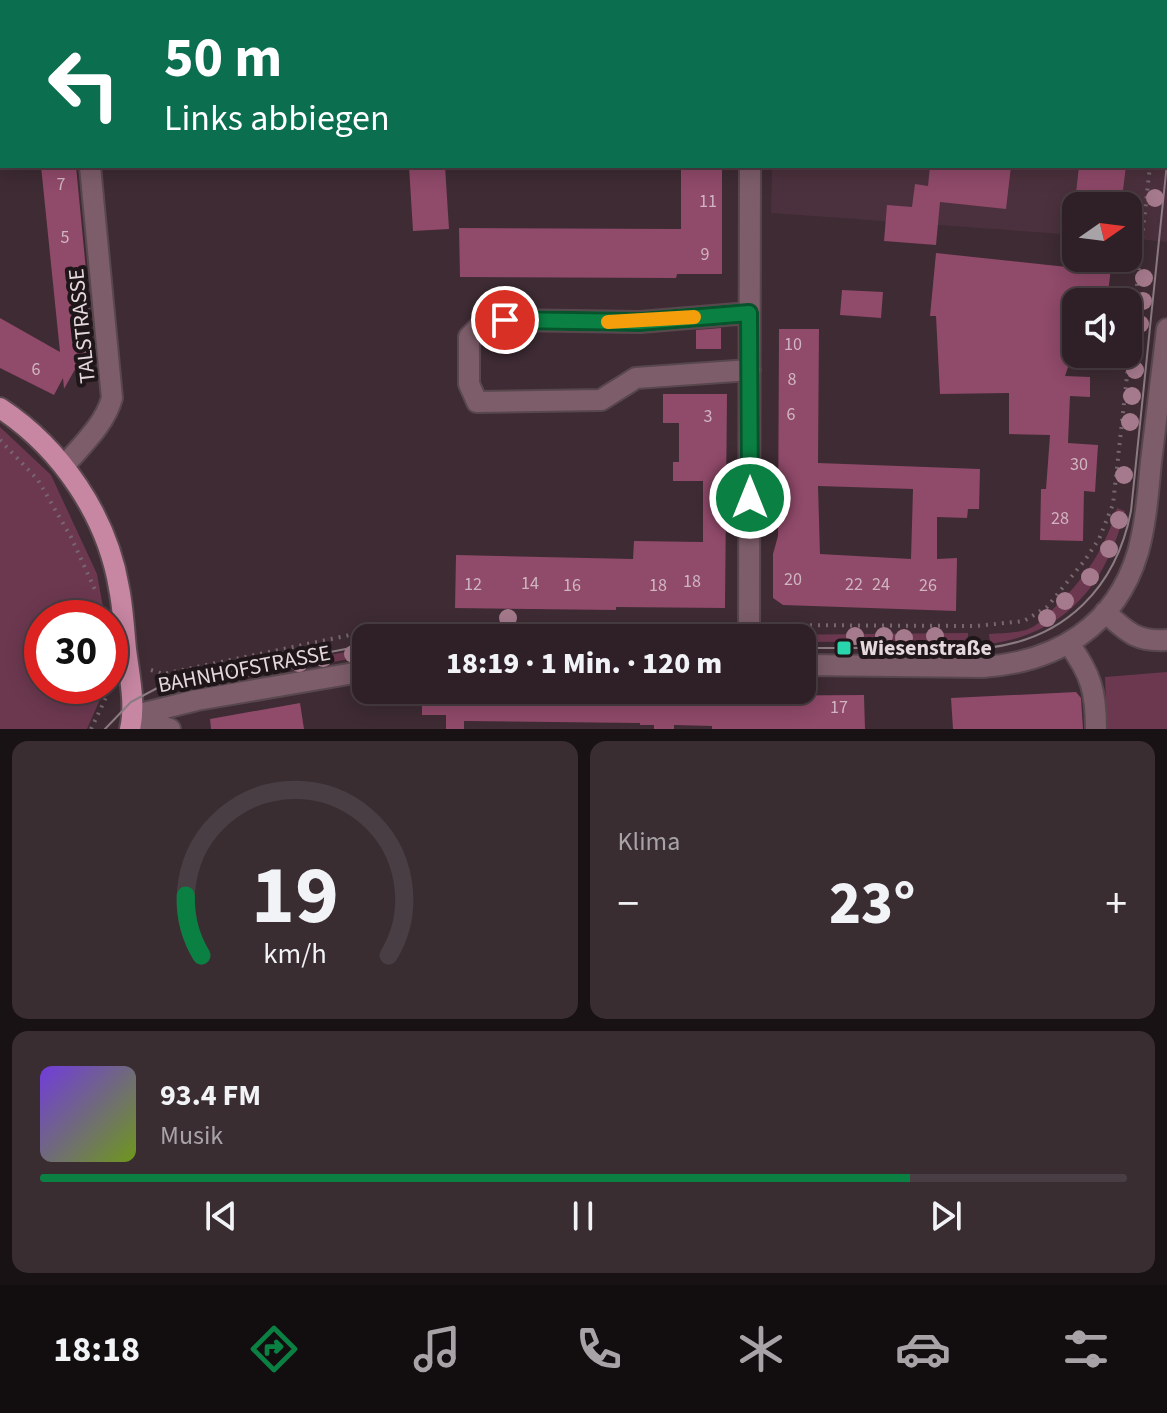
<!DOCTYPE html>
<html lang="de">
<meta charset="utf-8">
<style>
:root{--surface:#2e2026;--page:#3a2d32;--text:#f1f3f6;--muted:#a7a3a7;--line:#493e43;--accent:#0b8043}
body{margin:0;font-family:"Source Sans 3",sans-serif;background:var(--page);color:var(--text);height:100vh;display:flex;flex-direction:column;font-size:30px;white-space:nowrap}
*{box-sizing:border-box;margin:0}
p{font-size:26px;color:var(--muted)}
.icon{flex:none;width:44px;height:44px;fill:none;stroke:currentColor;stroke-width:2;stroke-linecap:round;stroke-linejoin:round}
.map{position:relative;height:729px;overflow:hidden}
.sheet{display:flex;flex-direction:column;gap:12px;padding:12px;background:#191215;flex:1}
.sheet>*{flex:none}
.top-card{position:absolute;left:0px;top:0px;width:1168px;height:168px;box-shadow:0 4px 20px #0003,0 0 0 2px var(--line);background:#0b6e4f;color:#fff;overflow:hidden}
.needle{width:52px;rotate:76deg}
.fabs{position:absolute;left:1062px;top:192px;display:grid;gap:16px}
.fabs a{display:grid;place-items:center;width:80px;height:80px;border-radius:16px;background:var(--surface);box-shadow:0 4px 20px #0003,0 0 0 2px var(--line);font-size:40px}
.speed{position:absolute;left:24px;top:600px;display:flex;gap:16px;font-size:40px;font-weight:700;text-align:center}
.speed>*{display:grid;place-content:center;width:104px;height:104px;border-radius:50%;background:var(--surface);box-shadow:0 4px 20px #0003,0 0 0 2px var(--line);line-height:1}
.speed .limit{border:12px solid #d22;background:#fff;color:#111}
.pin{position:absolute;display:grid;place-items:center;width:68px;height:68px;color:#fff;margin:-34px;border:4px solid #fff;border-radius:50%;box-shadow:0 2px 8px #0007}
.me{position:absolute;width:88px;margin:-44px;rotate:0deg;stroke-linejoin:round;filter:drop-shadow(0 0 6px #0008)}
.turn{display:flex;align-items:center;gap:28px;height:168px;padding:0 32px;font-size:36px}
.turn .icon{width:104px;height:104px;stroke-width:2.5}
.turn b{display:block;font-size:56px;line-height:68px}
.big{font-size:60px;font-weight:800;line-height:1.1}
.sheet .widget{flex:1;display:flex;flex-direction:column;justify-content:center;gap:12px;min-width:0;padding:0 28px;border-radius:16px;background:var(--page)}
.sheet .dial{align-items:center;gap:0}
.dial svg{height:208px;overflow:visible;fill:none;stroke:var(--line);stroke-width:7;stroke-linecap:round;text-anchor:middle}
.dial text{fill:var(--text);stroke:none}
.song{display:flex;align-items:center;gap:24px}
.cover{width:96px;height:96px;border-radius:12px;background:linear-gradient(135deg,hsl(260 70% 55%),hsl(80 70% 35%))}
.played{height:8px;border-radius:4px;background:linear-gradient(90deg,var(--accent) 80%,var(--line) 80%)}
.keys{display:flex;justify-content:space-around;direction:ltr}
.heat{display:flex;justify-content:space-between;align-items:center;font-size:44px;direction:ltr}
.sheet .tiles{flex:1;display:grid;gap:12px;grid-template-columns:1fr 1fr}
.widget:last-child{grid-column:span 2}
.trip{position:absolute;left:352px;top:624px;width:464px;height:80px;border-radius:16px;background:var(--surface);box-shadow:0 4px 20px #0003,0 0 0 2px var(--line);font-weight:800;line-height:80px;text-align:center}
.dock{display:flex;height:128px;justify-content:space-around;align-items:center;background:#120d0f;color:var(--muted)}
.dock .icon{width:56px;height:56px}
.dock .active{color:var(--accent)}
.dock b{font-size:36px;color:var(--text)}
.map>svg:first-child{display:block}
</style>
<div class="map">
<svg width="1167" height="729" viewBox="0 0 1167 729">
<rect width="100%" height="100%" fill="#3e2b33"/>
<path fill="#4b313d" d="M774,0h393v242l-39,-4v-32h-52v29l-305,-22 1,-47h394v-164z"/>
<path fill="#6c3850" d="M0,0h86v2h-84l-2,76z
M0,427l51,48 46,99 8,44h-63v68h64l-19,43h-87z
M1117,508l8,3c-19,73 -58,122 -135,133l-1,-10c12,-1 26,-1 37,-4 11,-4 18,-11 25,-19 32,-30 54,-61 66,-103z
M968,633v8l-166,1v-4h-35l-1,-3z
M366,648v8l-180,32 -16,-2z
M1167,672v57h-60l-2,-52z"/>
<path fill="#904a6a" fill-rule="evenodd" d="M41,166h35l19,198h-17l-14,25 -1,-11 -9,17 -54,-27v-50l60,34z
M409,166h36l4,63 -36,2z
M681,166h41v108h-45l-1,4 -216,-1 -1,-49 222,1z
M930,166h81l-5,43 -66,-7 -4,43 -52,-4 3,-36 25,2 3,-23 13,2z
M1079,166h47l-5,40 -46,-4z
M936,253l131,14 1,-9 44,1 -5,43h-31v42l-11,32 25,1v20l-20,-1 -2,47 30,2 -3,47 -11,-1 -1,50 -43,-1 1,-51h5l4,-54 -41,-1v-41l-69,1 -4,-78h-6z
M842,290l41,2 -2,26 -41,-3z
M721,328v21h-25v-19z
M779,329h40l-1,134 162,6 -1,40h-11l-1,9 -30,-1v42l20,-1 -1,53 -173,-6 -10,-7v-44l5,-18zM818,486l95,3 -2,70 -91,-5z
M663,394h64l-2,214 -109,-1v3l-161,-2 1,-53 177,4 1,-18 69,1v-61h-30v-19h6v-39h-16z
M422,690h314v6l128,-1 1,34h-153v-3l-38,-1v4h-20v-4h-14v-2l-176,-2v8h-18v-14h-24z
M1076,692l5,6 2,31h-130l-2,-31z
M300,703l4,26h-93l-1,-10z"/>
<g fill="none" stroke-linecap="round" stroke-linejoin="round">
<defs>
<path id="minor" d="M82,0v2
M750,0v2
M164,2l6,-2
M0,61h2
M749,313l-109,9 -135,-2 -25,6 -11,11v47l8,18 124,-2 35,-22 114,-8
M64,466c18,-21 41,-42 48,-68l-22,-232
M1105,612c22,20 31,30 62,28
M749,638l1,-472
M1069,644c22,30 27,48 27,85
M802,665l181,2c74,-5 133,-41 155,-115 8,-29 10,-60 13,-90 5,-45 11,-89 16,-133
M132,716l65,-16 169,-29
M132,716l38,13"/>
<path id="major" d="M0,408c61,40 107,108 119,180 4,20 5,41 7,61 3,25 10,55 4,80"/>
</defs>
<use href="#minor" stroke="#59474e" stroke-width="24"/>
<use href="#major" stroke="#59474e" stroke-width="24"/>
<path stroke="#77666d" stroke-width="4" stroke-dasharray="2 6" stroke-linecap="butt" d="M1166,5v-5
M0,440l38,40 33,57 25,55
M770,625l206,1 48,-5 23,-14 38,-47 14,-21 14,-35 37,-338
M151,670l12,4 221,-46 345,-3
M91,729l18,-38"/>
<use href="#minor" stroke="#7d5d6a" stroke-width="20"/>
<use href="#major" stroke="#c786a2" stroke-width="20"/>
<path stroke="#8b7b82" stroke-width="2" d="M412,638l33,-2 258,2
M802,648h185c78,-9 129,-60 144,-137l36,-348
M105,729l26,-27 32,-17 203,-40"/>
</g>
<g fill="#a57a8c">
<circle cx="1155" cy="198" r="9"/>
<circle cx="1144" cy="278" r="9"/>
<circle cx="1143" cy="301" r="9"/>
<circle cx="1140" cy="324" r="9"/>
<circle cx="1135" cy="370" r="9"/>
<circle cx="1132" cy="396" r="9"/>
<circle cx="1130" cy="422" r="9"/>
<circle cx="1124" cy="475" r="9"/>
<circle cx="1119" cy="520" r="9"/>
<circle cx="1109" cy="549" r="9"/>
<circle cx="1090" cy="577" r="9"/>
<circle cx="1065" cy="601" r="9"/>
<circle cx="508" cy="618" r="9"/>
<circle cx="1047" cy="618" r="9"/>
<circle cx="855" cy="636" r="9"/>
<circle cx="884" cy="636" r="9"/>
<circle cx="935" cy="636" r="9"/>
<circle cx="904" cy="638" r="9"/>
<circle cx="353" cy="654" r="9"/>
<circle cx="323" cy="658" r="9"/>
<circle cx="299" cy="663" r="9"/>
</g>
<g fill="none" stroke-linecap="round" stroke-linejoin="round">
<defs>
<path id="route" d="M505,320l135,2 109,-9 1,185"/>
</defs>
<use href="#route" stroke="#07532c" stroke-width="20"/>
<use href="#route" stroke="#0b8043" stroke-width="14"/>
<path stroke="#f59e0b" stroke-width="14" d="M608,322l86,-5"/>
</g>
<rect fill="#28d5ad" stroke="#1f161a" stroke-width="3" x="836" y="640" width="16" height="16" rx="4"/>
<g text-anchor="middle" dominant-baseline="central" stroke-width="8" stroke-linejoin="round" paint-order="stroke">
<g font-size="18" fill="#d0b5c1">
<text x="61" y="184">7</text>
<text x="708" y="201">11</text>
<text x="65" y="237">5</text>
<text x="705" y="254">9</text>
<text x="793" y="344">10</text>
<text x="36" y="369">6</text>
<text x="792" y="379">8</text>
<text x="791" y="414">6</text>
<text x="708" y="416">3</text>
<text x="1079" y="464">30</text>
<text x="1060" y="518">28</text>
<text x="793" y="579">20</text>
<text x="692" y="581">18</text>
<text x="530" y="583">14</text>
<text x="473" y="584">12</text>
<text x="854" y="584">22</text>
<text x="881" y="584">24</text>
<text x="572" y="585">16</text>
<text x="658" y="585">18</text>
<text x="928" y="585">26</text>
<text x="839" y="707">17</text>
</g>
<g font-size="22" fill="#e6d9de" stroke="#1f161a">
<text transform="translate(82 326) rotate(-96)">TALSTRASSE</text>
<text transform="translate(244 669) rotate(-11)">BAHNHOFSTRASSE</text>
</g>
<g font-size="22" font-weight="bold" fill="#e6d9de" stroke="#1f161a" text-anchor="start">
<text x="860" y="648">Wiesenstraße</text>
</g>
</g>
</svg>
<div class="fabs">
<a><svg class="needle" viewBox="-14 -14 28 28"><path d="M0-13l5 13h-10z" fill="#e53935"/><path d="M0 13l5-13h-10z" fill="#a7a3a7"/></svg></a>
<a><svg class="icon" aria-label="sound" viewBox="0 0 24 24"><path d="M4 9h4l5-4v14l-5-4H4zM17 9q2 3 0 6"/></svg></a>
</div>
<div class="speed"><div class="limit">30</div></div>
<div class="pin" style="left:505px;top:320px;background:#d93025"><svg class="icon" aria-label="arrive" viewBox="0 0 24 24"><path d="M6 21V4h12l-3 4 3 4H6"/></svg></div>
<svg class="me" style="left:750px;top:498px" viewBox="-20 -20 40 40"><circle r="17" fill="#0b8043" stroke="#fff" stroke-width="3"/><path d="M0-11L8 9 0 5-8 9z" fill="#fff"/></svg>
<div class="trip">18:19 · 1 Min. · 120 m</div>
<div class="top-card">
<div class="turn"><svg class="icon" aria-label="left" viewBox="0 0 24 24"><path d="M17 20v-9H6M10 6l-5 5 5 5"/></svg><div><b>50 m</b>Links abbiegen</div></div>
</div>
</div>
<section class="sheet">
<div class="tiles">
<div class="widget dial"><svg viewBox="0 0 100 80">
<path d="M14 69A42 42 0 1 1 86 69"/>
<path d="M14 69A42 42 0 0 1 8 46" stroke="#0b8043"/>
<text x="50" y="56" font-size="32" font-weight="700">19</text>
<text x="50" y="72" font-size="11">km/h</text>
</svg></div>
<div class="widget"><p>Klima</p>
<div class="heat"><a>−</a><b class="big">23°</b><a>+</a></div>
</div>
<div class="widget">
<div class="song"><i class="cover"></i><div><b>93.4 FM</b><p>Musik</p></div></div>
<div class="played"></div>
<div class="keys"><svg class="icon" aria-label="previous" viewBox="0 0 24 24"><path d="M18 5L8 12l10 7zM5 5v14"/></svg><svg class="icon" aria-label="pause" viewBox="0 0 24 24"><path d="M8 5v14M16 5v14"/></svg><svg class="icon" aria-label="next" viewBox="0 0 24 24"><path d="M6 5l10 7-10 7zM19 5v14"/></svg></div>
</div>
</div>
</section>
<nav class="dock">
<b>18:18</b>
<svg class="icon active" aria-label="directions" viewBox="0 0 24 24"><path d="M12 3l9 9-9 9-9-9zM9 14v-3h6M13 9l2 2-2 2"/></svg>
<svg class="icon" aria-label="music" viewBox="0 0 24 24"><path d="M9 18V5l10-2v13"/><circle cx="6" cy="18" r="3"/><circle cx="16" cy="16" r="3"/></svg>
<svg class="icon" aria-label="phone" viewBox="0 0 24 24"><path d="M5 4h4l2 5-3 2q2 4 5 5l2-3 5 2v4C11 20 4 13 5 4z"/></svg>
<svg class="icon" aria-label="climate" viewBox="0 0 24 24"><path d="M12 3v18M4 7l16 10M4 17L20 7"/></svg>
<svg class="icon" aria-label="car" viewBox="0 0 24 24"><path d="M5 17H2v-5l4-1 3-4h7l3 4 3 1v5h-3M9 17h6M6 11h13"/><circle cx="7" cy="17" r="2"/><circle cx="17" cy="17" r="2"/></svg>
<svg class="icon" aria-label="filters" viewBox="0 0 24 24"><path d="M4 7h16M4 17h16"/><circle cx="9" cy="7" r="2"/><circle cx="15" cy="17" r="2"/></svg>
</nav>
